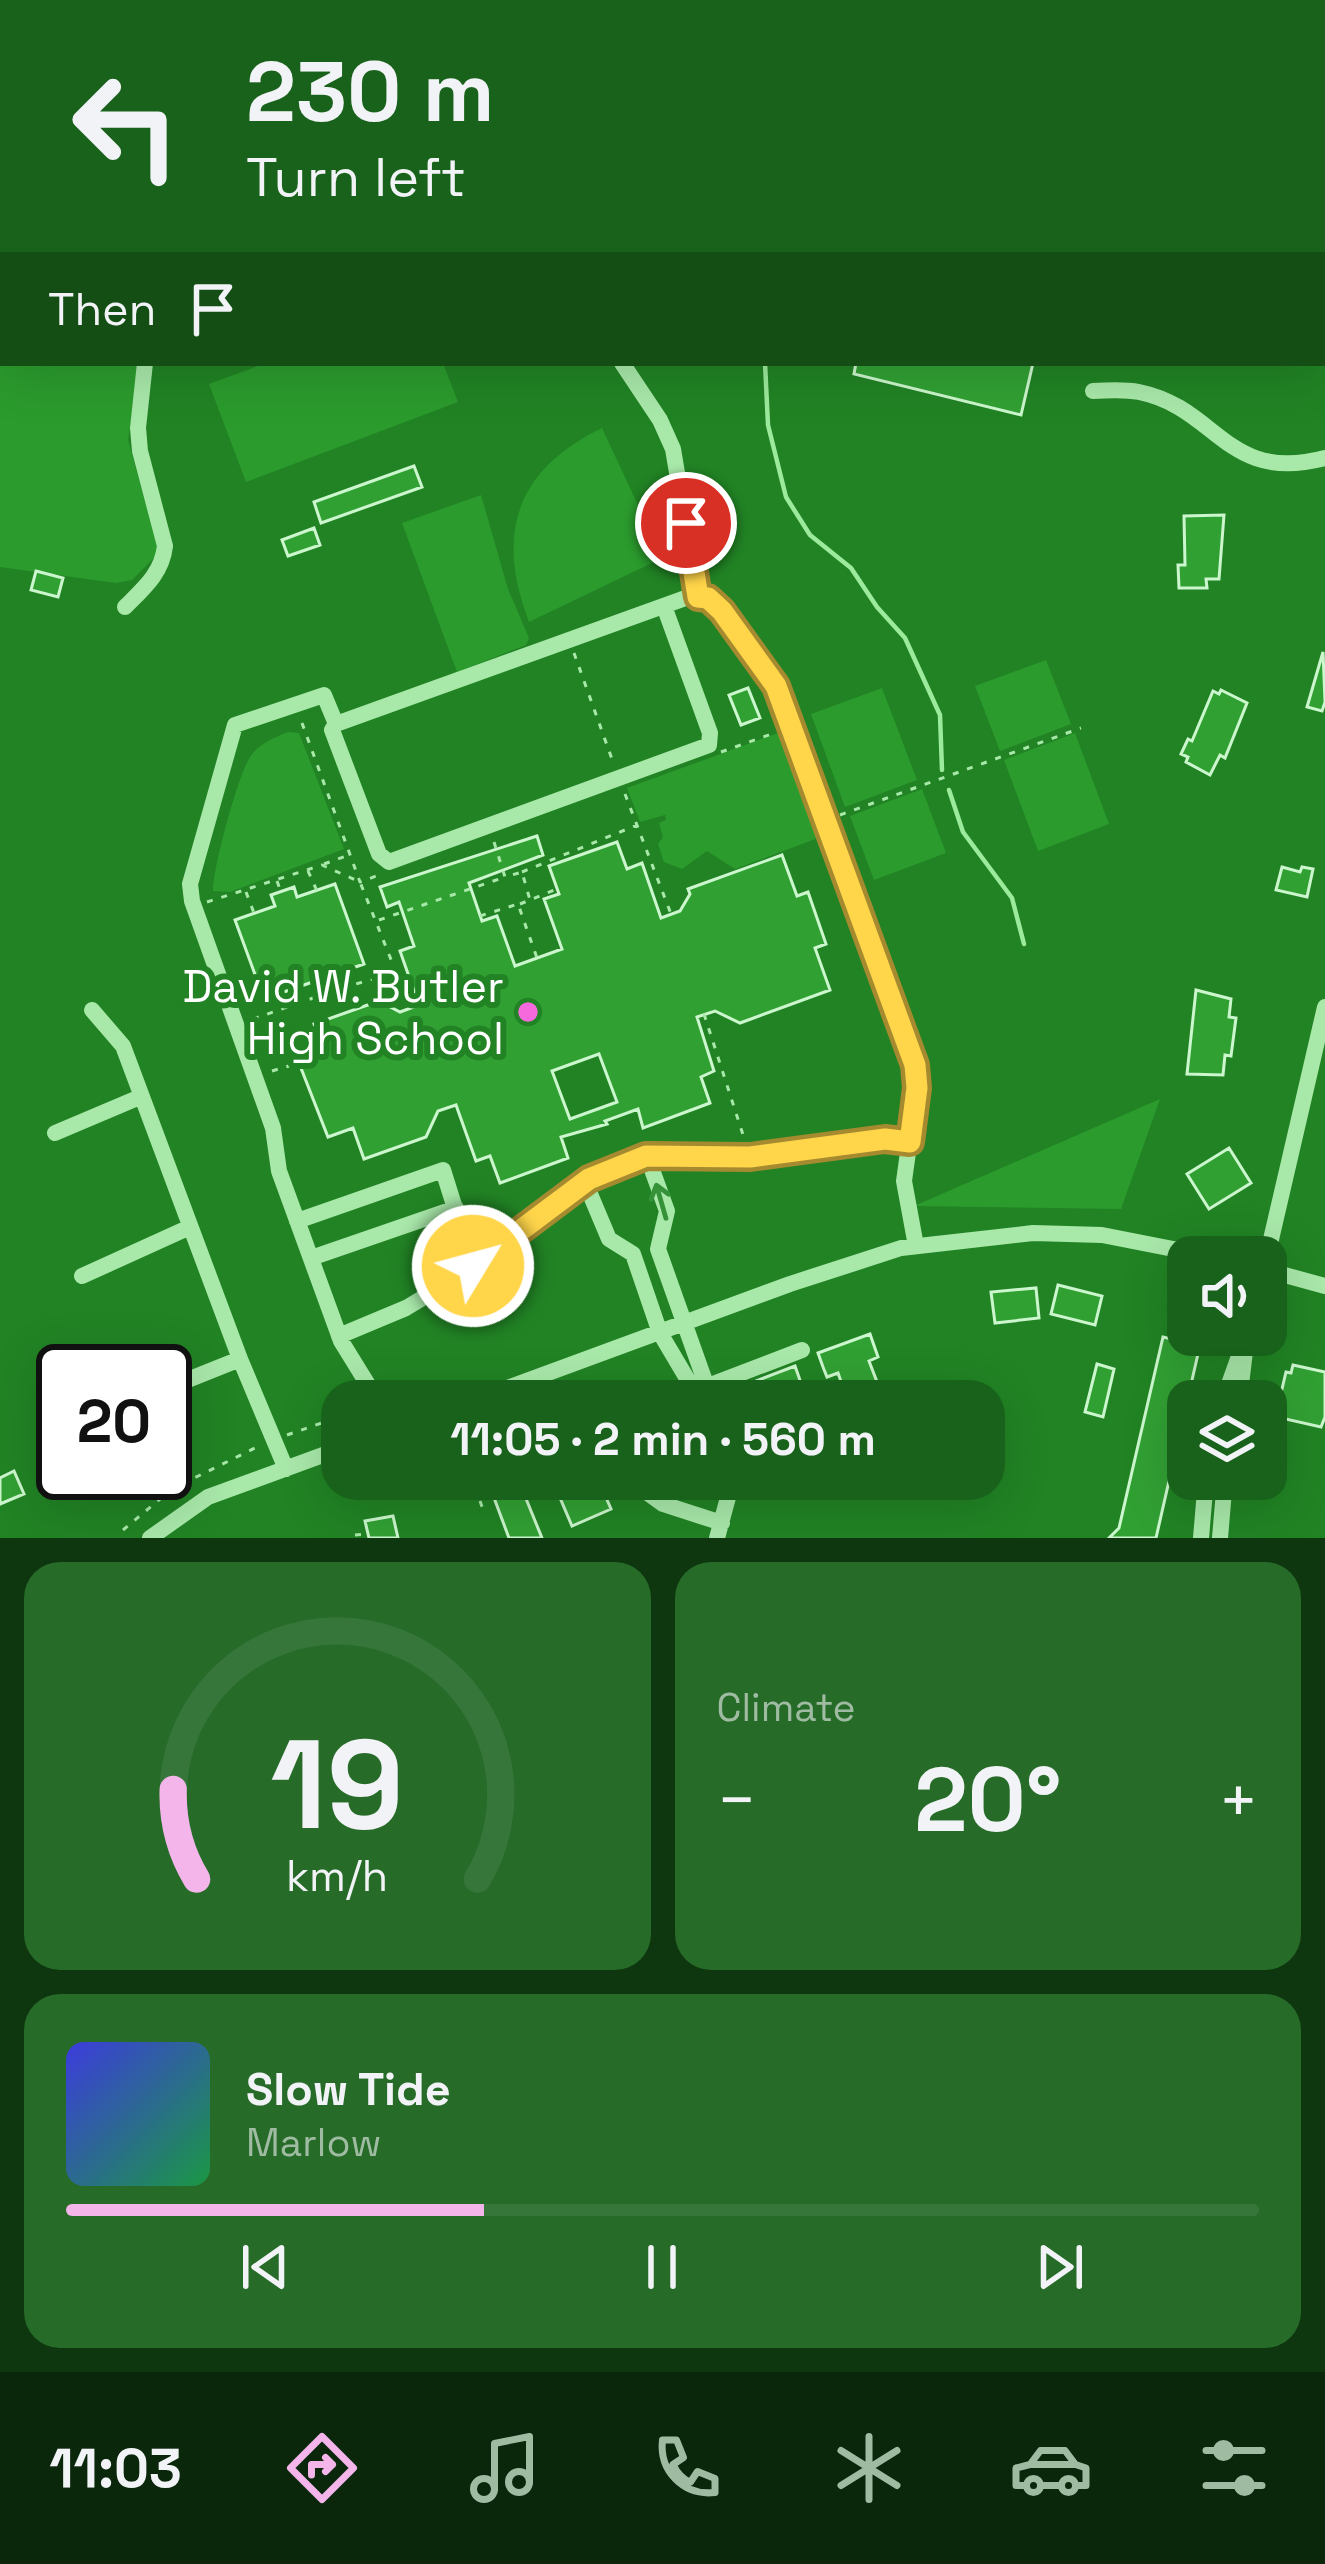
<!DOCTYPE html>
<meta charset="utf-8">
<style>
:root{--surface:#19621b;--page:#266b28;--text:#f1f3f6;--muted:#9fbca3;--line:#37763a;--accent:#f3b5ea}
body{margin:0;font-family:"Space Grotesk",sans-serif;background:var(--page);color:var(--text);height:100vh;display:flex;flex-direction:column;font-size:45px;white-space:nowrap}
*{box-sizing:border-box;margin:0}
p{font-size:39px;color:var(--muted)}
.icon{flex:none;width:66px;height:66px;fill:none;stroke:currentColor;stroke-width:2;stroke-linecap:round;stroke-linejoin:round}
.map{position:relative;height:1538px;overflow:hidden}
.details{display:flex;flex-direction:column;gap:24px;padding:24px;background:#0e360f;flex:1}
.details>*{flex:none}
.hud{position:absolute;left:0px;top:0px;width:1326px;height:366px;box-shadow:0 12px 48px #0002;background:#19621b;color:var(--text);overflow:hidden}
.controls{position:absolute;left:1167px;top:1236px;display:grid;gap:24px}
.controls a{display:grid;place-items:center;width:120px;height:120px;border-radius:24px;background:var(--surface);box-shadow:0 12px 48px #0002;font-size:60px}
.speed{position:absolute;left:36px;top:1344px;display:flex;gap:24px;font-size:60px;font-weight:700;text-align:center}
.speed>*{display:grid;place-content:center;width:156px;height:156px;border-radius:50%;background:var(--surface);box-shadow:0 12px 48px #0002;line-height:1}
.speed .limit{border:6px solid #111;border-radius:18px;background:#fff;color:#111}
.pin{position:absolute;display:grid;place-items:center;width:102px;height:102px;color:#fff;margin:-51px;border:6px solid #fff;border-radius:50%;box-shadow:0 3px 12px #0007}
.me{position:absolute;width:132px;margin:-66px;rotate:53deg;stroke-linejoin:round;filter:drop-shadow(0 0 9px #0008)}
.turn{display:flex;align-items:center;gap:42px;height:252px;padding:0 48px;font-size:54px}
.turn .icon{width:156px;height:156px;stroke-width:2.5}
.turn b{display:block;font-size:84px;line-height:102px}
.then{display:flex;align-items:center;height:114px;padding:0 48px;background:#0003;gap:24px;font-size:45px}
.big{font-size:90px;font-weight:700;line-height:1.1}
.details .tile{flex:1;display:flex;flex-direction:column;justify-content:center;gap:18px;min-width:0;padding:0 42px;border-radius:36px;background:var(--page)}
.details .dial{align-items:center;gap:0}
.dial svg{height:312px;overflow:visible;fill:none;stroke:var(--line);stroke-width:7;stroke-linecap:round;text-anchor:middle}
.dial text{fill:var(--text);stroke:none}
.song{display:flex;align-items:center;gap:36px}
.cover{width:144px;height:144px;border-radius:18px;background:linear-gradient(135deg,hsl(240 70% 55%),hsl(140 70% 35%))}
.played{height:12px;border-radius:6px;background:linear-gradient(90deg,var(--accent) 35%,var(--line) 35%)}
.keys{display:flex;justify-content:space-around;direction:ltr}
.heat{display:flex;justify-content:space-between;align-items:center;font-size:66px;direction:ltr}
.details .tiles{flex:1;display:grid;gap:24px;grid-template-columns:1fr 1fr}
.tile:last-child{grid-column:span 2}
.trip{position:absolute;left:321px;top:1380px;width:684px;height:120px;border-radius:36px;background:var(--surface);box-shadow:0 12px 48px #0002;font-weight:700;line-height:120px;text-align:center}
.tabs{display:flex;height:192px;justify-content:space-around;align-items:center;background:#0a270b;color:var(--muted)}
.tabs .icon{width:84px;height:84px}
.tabs .active{color:var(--accent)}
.tabs b{font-size:54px;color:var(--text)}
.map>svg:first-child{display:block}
</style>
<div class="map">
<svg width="1325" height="1538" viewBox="0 0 1325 1538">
<rect width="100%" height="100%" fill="#218324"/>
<path fill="#2b9b2d" d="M0,0l165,3h-162v360h137l-12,77 31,113 -27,27 -16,3 -116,-16z
M266,363h177l15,39 -212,80 -37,-98z
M602,428l57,122 -5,12 -125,60c-34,-89 -13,-152 73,-194z
M481,495l27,94 21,49 -3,7 -69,27 -55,-149z
M1046,660l25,64 -71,27 -25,-65z
M882,688l35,92 -72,27 -34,-93z
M288,732l11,1 45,116 -114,43 -17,-1c0,-23 24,-112 36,-132 8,-15 25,-21 39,-27z
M778,733l40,105 -83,31 -28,-18 -25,18 -18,-7 -6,-18 5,-7 -4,-14 7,-3 -1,-5 -25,7 -13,-34z
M1075,733l34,91 -71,27 -34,-91z
M922,789l24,64 -72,27 -24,-64z
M1160,1099l-39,110 -207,-3z"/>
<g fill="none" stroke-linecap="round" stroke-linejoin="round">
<path stroke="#9cea9c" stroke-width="4.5" d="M470,0l4,3
M765,363l3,62 18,72 24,38 41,33 26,39 28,31 35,77 2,55
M949,790l14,42 49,66 12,46"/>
</g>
<path fill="#31a033" stroke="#ccf6cd" stroke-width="3" fill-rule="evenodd" d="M856,363h177l-12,52 -167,-41z
M414,466l8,21 -101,36 -7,-21z
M1224,515l-5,64h-13l1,9h-28l-1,-23h7l-1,-49z
M314,528l6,17 -32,11 -6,-16z
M36,571l27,7 -5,19 -27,-7z
M1323,652l2,50 -3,9 -15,-4z
M748,688l12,30 -19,7 -12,-30z
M1221,690l26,13 -22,55 -5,-3 -10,20 -24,-13 2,-5 -7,-3 7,-15 4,2 21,-50 6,3z
M537,836l6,19 -74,28 13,38 15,-5 18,50 47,-17 -18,-50 15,-5 -10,-28 68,-24 10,27 15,-6 19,55 19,-7 10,-17 -2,-5 94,-34 15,41 11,-4 18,52 -11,4 15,42 -90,33 -25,-12 -18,6 17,54 -13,6 9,26 -67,25 -5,-19 -33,12 2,3 -46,13 7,21 -68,25 -10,-27 -14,5 -20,-56 -18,6 -12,26 -62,22 -11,-31 -25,9 -29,-74 25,-10 -10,-29 65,-23 21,11 19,-7 -19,-54 14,-5 -15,-44 -12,5 -7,-20zM599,1054l18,48 -47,17 -18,-48z
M1282,867l18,5 2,-5 11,2 -6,28 -31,-7z
M335,884l29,80 -100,35 -29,-79 40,-14 -4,-11 23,-8 3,10z
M1196,990l35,9 -2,18 7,1 -5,38 -6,-1 -2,20 -36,-1z
M1229,1148l22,35 -42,26 -22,-35z
M1058,1285l44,11 -7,29 -44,-11z
M1036,1288l3,30 -44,5 -4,-31z
M870,1334l8,23 -9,4 10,26 9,-4 7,18h-47l-10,-28 -11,4 -4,-10 -5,-14z
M1173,1335l27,10 -44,193h-47l10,-10 44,-191 9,2z
M1097,1364l17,5 -11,48 -18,-5z
M1293,1365l32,7v45l-4,10 -40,-9 3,-11 -6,-1 8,-34 5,1z
M795,1366l7,20 -9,4 4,11h-48l-6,-15z
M14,1471l10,23 -24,10v-26z
M487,1479h31l24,59h-33z
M552,1479h46l13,30 -39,17z
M393,1516l5,22h-29l-4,-17z"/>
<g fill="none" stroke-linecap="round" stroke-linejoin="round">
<path stroke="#a8e8a9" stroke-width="3" stroke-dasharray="6 9" stroke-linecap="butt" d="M574,653l39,109
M302,723l58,159 19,-7
M721,752l59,-21
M625,794l46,120
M840,815l241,-87
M494,842l11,35 17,-5 8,28
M324,864l25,-9
M308,871l9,20
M522,872l115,-47
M277,881l4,11
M246,892l8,21
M207,902l115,-37 38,17 48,120
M520,904l37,-15
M480,916l38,-12 19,54
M379,920l126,-43
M336,974l6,14 31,-9 35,23 3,6
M375,978l20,-5
M294,989l4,14
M704,1014l42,130
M253,1019l89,-31
M272,1071l27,-8
M287,1435l55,-19
M480,1501l5,14
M123,1530l49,-41 89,-44
M355,1535l11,-1"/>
<path stroke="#a8e8a9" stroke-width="16" d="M1323,86h2
M1323,195l2,-8
M1323,228h2
M1323,246l2,1
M622,363l38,57 13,29 25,148
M1093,391c15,-1 31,-2 46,1 79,16 87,92 186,66
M125,607c19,-19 37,-34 40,-61l-25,-95 -2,-23 7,-65
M336,724l-4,6 47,124 10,8 320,-117 1,-12 -46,-127
M92,1010l31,36 117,313 46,110
M55,1133l85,-36
M647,1156l20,55 -9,38 54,152
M585,1182l24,57 24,15 27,79 32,54 16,14
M297,1221l146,-51 30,96
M311,1258l145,-50
M1266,1261l59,-254
M1266,1270l59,16
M82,1276l108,-49
M339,1336l67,-28 60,-36 123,-93 58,-23 103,1 135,-18 25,3
M708,1386l94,-36
M165,1389l75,-30
M378,1401l-37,-60 -62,-170 -6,-43 -81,-227 -2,-17 45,-159 89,-30 12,29 355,-128 17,2 14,13 55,75 138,379 2,23 -13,93 12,65
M472,1401l318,-117 111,-36 132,-15 69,2 112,22
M1223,1401l15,-42
M1239,1401l8,-66
M634,1483l29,21 59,19
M150,1538l58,-41 134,-49
M717,1538l16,-59
M1201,1538l5,-59
M1220,1538l5,-59"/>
</g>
<defs><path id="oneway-shaft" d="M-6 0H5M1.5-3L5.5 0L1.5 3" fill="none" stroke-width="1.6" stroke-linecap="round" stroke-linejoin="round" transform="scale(3)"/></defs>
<use stroke="#359238" href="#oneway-shaft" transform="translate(661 1201) rotate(-106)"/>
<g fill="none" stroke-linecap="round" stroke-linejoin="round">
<defs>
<path id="route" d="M473,1266l116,-87 57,-23 104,1 135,-18 25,3 7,-54 -2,-23 -139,-379 -54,-75 -14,-13 -10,-1 -12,-74"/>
</defs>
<use href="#route" stroke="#a68a30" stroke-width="30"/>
<use href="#route" stroke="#ffd54a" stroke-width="21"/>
</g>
<circle fill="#f569dc" stroke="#218324" stroke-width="4.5" cx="528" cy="1012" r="12"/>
<g text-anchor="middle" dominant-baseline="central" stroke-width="12" stroke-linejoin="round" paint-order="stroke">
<g font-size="45" fill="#fff" stroke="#218324" text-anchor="end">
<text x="504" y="986">David W. Butler<tspan x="504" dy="52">High School</tspan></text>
</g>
</g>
</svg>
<div class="controls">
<a><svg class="icon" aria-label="sound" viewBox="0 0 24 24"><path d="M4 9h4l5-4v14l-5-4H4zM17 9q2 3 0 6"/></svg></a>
<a><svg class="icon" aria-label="layers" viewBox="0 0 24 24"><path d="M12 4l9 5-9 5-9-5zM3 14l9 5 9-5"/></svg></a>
</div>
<div class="speed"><div class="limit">20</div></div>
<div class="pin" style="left:686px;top:523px;background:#d93025"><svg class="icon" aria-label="arrive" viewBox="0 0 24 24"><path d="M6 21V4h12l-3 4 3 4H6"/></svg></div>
<svg class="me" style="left:473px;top:1266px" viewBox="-20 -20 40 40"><circle r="17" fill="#ffd54a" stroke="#fff" stroke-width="3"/><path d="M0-11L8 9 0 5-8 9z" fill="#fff"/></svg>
<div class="trip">11:05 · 2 min · 560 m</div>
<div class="hud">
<div class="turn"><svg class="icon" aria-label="left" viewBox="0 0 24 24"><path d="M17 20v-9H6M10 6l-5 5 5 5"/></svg><div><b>230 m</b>Turn left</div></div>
<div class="then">Then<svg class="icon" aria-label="arrive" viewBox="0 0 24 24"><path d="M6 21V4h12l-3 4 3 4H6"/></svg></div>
</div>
</div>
<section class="details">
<div class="tiles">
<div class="tile dial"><svg viewBox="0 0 100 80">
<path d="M14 69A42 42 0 1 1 86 69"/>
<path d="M14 69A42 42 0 0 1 8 46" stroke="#f3b5ea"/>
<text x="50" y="56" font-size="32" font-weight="700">19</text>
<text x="50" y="72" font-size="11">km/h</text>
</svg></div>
<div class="tile"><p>Climate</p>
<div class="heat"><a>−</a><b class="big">20°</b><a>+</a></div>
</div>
<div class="tile">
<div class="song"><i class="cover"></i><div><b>Slow Tide</b><p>Marlow</p></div></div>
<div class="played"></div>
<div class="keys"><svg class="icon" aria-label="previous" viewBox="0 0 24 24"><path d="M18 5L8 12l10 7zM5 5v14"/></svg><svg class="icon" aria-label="pause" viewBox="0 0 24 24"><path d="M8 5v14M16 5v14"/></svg><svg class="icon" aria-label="next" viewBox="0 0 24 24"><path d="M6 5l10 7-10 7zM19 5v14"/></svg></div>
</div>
</div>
</section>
<nav class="tabs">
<b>11:03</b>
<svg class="icon active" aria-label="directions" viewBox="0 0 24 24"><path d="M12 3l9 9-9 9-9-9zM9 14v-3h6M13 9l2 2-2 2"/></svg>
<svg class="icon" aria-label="music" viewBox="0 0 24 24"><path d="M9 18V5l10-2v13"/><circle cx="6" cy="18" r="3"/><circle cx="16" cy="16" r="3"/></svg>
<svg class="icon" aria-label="phone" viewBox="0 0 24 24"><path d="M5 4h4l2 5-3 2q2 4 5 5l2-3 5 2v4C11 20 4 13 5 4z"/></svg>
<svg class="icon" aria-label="climate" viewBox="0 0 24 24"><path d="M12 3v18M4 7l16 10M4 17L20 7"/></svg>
<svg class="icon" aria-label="car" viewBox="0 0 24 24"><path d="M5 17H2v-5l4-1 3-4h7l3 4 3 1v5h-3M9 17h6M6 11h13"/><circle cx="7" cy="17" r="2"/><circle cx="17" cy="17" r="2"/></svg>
<svg class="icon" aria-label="filters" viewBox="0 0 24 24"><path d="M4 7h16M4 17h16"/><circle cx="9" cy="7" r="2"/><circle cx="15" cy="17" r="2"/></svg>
</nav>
